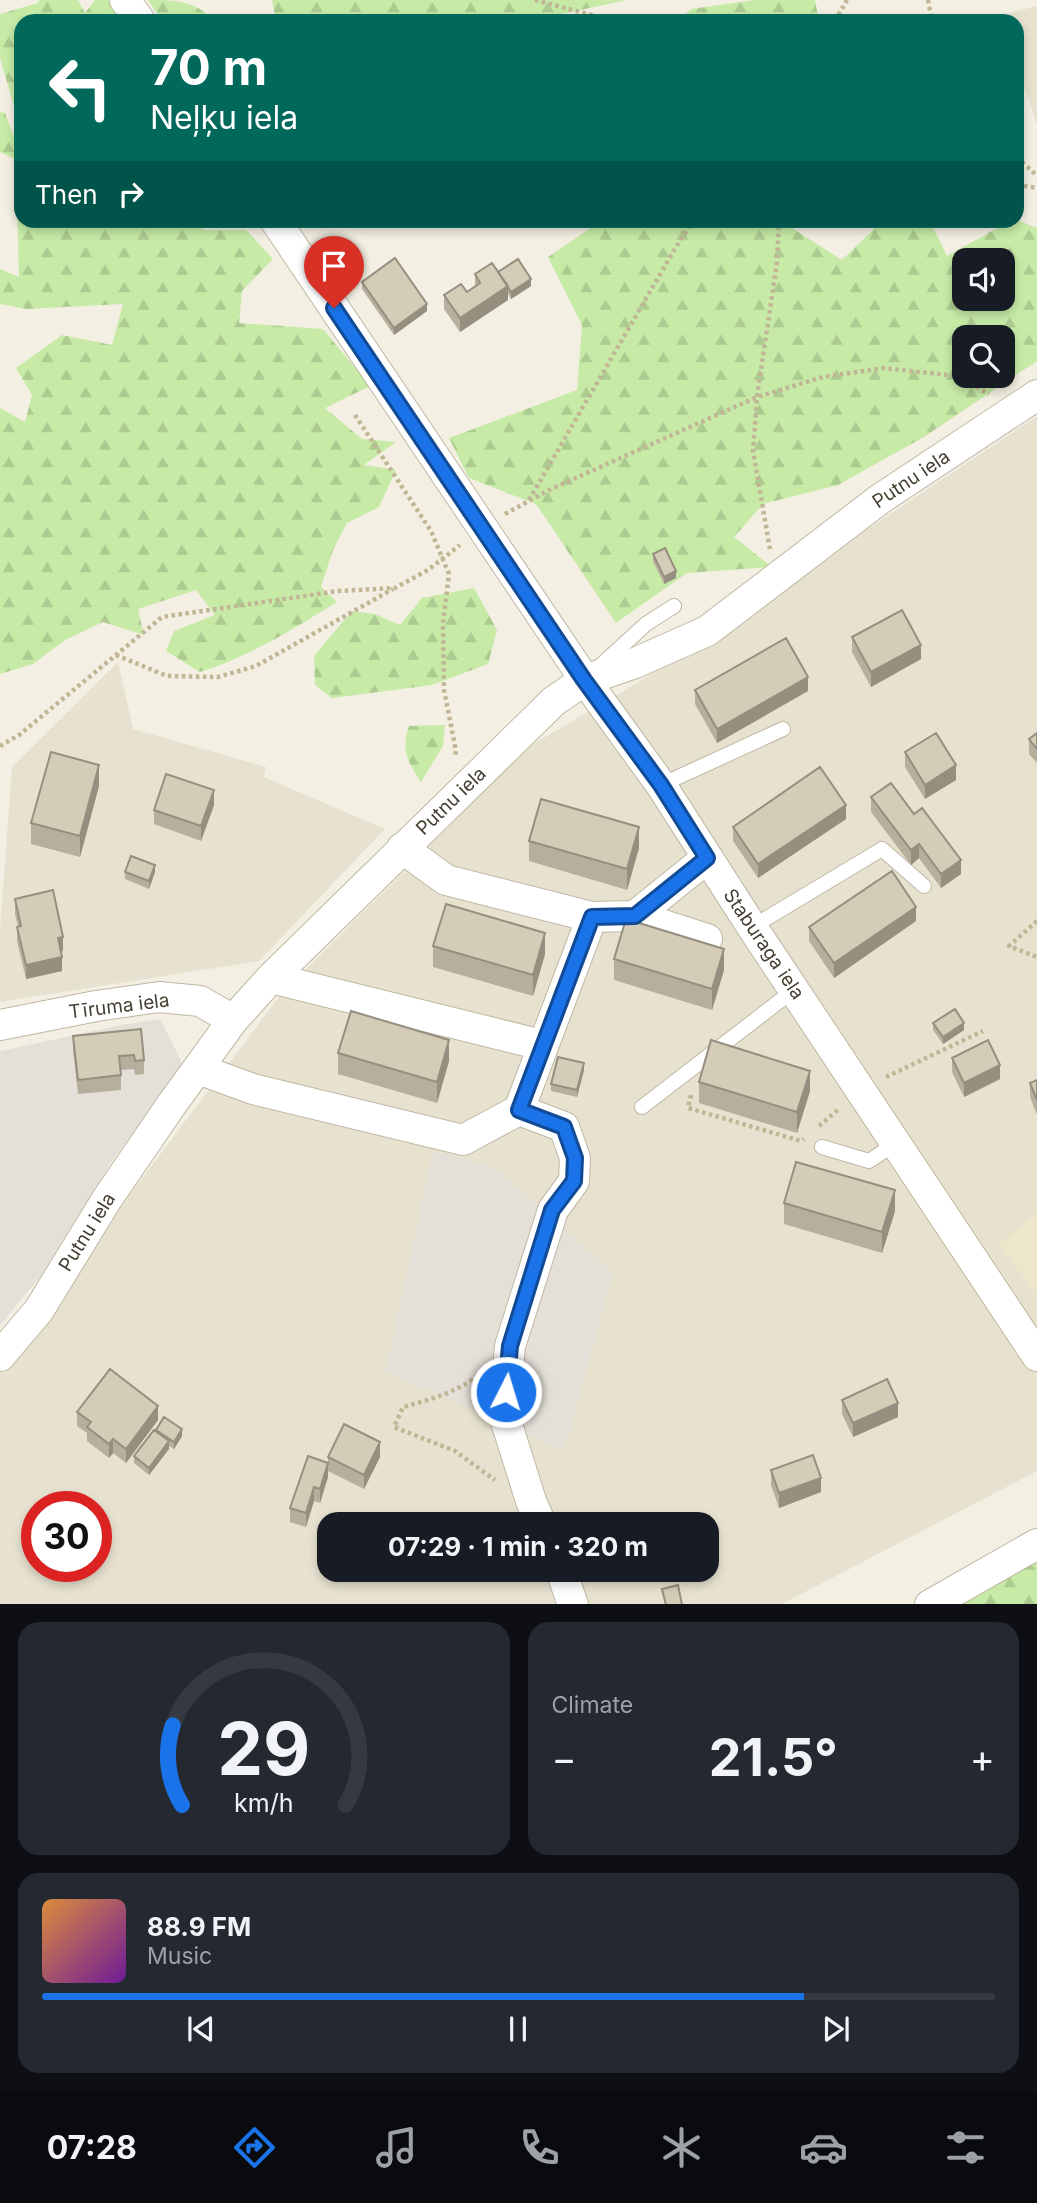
<!DOCTYPE html>
<meta charset="utf-8">
<style>
:root{--surface:#171b24;--page:#242831;--text:#f1f3f6;--muted:#9ea1a6;--line:#363941;--accent:#1a73e8}
body{margin:0;font-family:Inter,sans-serif;background:var(--page);color:var(--text);height:100vh;display:flex;flex-direction:column;font-size:26px;white-space:nowrap}
*{box-sizing:border-box;margin:0}
p{font-size:23px;color:var(--muted)}
.icon{flex:none;width:38px;height:38px;fill:none;stroke:currentColor;stroke-width:2;stroke-linecap:round;stroke-linejoin:round}
.map{position:relative;height:1604px;overflow:hidden}
.sheet{display:flex;flex-direction:column;gap:18px;padding:18px;background:#0d0f14;flex:1}
.sheet>*{flex:none}
.top-card{position:absolute;left:14px;top:14px;width:1010px;height:214px;border-radius:21px;box-shadow:0 4px 10px #0003;background:#00695c;color:#fff;overflow:hidden}
.fabs{position:absolute;left:952px;top:248px;display:grid;gap:14px}
.fabs a{display:grid;place-items:center;width:63px;height:63px;border-radius:14px;background:var(--surface);box-shadow:0 4px 10px #0003;font-size:35px}
.speed{position:absolute;left:21px;top:1491px;display:flex;gap:14px;font-size:35px;font-weight:700;text-align:center}
.speed>*{display:grid;place-content:center;width:91px;height:91px;border-radius:50%;background:var(--surface);box-shadow:0 4px 10px #0003;line-height:1}
.speed .limit{border:10px solid #d22;background:#fff;color:#111}
.pin{position:absolute;display:grid;place-items:center;width:60px;height:60px;color:#fff;margin:-72px -30px;border-radius:50% 50% 50% 0;rotate:-45deg;box-shadow:0 0 7px #0007}
.pin .icon{rotate:45deg}
.me{position:absolute;width:77px;margin:-38px;rotate:5deg;stroke-linejoin:round;filter:drop-shadow(0 0 5px #0008)}
.turn{display:flex;align-items:center;gap:24px;height:147px;padding:0 21px;font-size:32px}
.turn .icon{width:91px;height:91px;stroke-width:2.5}
.turn b{display:block;font-size:49px;line-height:60px}
.then{display:flex;align-items:center;height:66px;padding:0 21px;background:#0003;gap:14px;font-size:26px}
.big{font-size:52px;font-weight:700;line-height:1.1}
.sheet .card{flex:1;display:flex;flex-direction:column;justify-content:center;gap:10px;min-width:0;padding:0 24px;border-radius:21px;background:var(--page)}
.sheet .dial{align-items:center;gap:0}
.dial svg{height:182px;overflow:visible;fill:none;stroke:var(--line);stroke-width:7;stroke-linecap:round;text-anchor:middle}
.dial text{fill:var(--text);stroke:none}
.song{display:flex;align-items:center;gap:21px}
.cover{width:84px;height:84px;border-radius:10px;background:linear-gradient(135deg,hsl(30 70% 55%),hsl(280 70% 35%))}
.played{height:7px;border-radius:4px;background:linear-gradient(90deg,var(--accent) 80%,var(--line) 80%)}
.keys{display:flex;justify-content:space-around;direction:ltr}
.heat{display:flex;justify-content:space-between;align-items:center;font-size:38px;direction:ltr}
.sheet .tiles{flex:1;display:grid;gap:18px;grid-template-columns:1fr 1fr}
.card:last-child{grid-column:span 2}
.trip{position:absolute;left:317px;top:1512px;width:402px;height:70px;border-radius:21px;background:var(--surface);box-shadow:0 4px 10px #0003;font-weight:700;line-height:70px;text-align:center}
.dock{display:flex;height:112px;justify-content:space-around;align-items:center;background:#090b0e;color:var(--muted)}
.dock .icon{width:49px;height:49px}
.dock .active{color:var(--accent)}
.dock b{font-size:32px;color:var(--text)}
.map>svg:first-child{display:block}
</style>
<div class="map">
<svg width="1037" height="1605" viewBox="0 0 1037 1605">
<defs>
<pattern id="forest-firs" width="22" height="20" patternUnits="userSpaceOnUse" patternTransform="scale(1.75)"><rect width="22" height="20" fill="#c7eba7"/><path d="M5 1l3.5 6h-7zM16 11l3.5 6h-7z" fill="#accb90"/></pattern>
</defs>
<rect width="100%" height="100%" fill="#f3efe2"/>
<path fill="#e7e2d0" fill-rule="evenodd" d="M1037,6v119l-20,-62v-42h-14l-2,-6z
M1037,416v1055l-255,133h-782v-238l282,-373 248,-247 107,-63zM37,1507h59v59h-59zM329,1524h378v46h-378z
M118,662l15,67 133,38 -2,10 121,52 -126,132 -259,41v-73l12,-162z"/>
<path fill="#e4e0d8" d="M160,1019l24,48 -70,91 -74,119 -40,48v-274l122,-26z
M433,1151l60,16 120,106 -49,177 -178,-79z"/>
<path fill="#ede6cb" d="M1037,1212v84l-38,-51z"/>
<path fill="url(#forest-firs)" fill-rule="evenodd" d="M39,0h39l7,13 10,-13h15l15,21h-104v84l-7,1 -14,-48v-44l38,-11z
M148,0c26,0 48,0 65,21h-51z
M272,0h355l-89,19 1,2h-263z
M755,0h60l4,21h-141l13,-12z
M0,112l5,1 16,43v6l-21,-10z
M17,205h4v15h157l27,10h41l27,29 -31,32 -3,32 84,6 47,57 -45,22 37,31 34,3 -32,23 32,5 -17,37 -32,16 -14,27 -12,37 16,15c-44,27 -88,55 -137,70l-34,-21 8,-20 41,-16 -19,-25 -58,19 6,26 -41,-13 -38,18 -32,24 -33,10v-266l25,14 7,-27 -16,-27 46,-33 50,10 11,-41 -96,5 -27,-5v-35l19,8z
M1017,220l20,8v133l-113,76 -86,48 -75,19 -29,33 38,30 -85,6 -71,50 -80,-119 -67,-26 -20,-40 128,-48 5,-65 -34,-68 44,-30 5,-6h184l61,39 40,-39h48l17,35 63,-35zM964,261h39v38h-39zM964,338h39v38h-39z
M474,588l23,42 -9,34 -56,21 -100,13 -17,-13 -1,-29 38,-45 23,3 25,11 22,-27z
M445,725l-2,21 -22,36c-14,-21 -20,-32 -12,-56z
M1037,1560v44l-77,1z"/>
<g fill="none" stroke-linecap="round" stroke-linejoin="round">
<defs>
<path id="service" d="M599,667l47,-43 28,-18
M661,785l122,-56
M752,927l130,-78 42,37
M642,1107l152,-117
M822,1147l47,14 27,-18"/>
<path id="minor" d="M125,0l15,21
M275,220l310,460 76,105 91,142 285,429
M402,848l44,32 146,37 43,-1 72,23
M635,916l72,-58
M271,978l271,67
M0,1025l96,-19 63,-9 41,4 33,19
M198,1069l55,20 210,51 56,-30 73,-193
M519,1110l45,17 11,31 -1,23 -21,29 -43,136 -6,69 27,86 10,23
M0,1356l39,-46 68,-111 65,-95 61,-84 38,-42 283,-277 31,-21 50,-17 72,-32 173,-132 157,-104
M561,1570l12,35
M930,1605l107,-61"/>
</defs>
<use href="#service" stroke="#bfb8a4" stroke-width="16"/>
<use href="#minor" stroke="#bfb8a4" stroke-width="32"/>
<path stroke="#c1b595" stroke-width="4.5" stroke-dasharray="3.5 3.5" stroke-linecap="butt" d="M535,0l79,21
M928,0l4,21
M835,21l12,-21
M1017,157l20,19
M1017,185l20,3
M355,415l76,116 18,43 -6,49 1,67 12,61 -1,7
M529,500l147,-253 18,-27
M505,514l44,-24 208,-93 66,-20 61,-9 73,8 32,18
M770,549l-17,-98 4,-54 20,-135 2,-42
M116,655l51,21 51,1 38,-11 137,-77
M0,746l19,-11 143,-118 176,-26 57,-3 33,-18 32,-25
M1037,921l-28,25 28,11
M886,1077l97,-46
M691,1095l-3,13 113,33 3,-2
M819,1126l20,-17
M478,1375c-20,17 -49,25 -75,32l-9,20 61,24 40,29"/>
<use href="#service" stroke="#fff" stroke-width="14"/>
<use href="#minor" stroke="#fff" stroke-width="30"/>
</g>
<path fill="#b7af9d" d="M498,272l33,14 -20,13 -3,-5v6l-48,32 -16,-23v-14l23,-3 8,-5v-13z
M362,282l65,29 -33,24 -32,-46z
M653,554l23,24 -12,6 -11,-23z
M852,637l69,22 -50,28 -19,-35z
M695,690l113,1 -91,52 -22,-39z
M1037,733v30l-8,-9v-15z
M905,752l51,28 -31,19 -20,-32z
M99,786l-19,71 -49,-13v-21z
M871,797l43,17 47,60 -20,14 -22,-30 -8,7 -40,-53z
M214,805l-13,36 -47,-17v-14z
M846,819l-88,59 -25,-37v-14z
M529,841l110,7 -12,42 -98,-29z
M125,872h30l-6,17 -24,-10z
M15,899l48,52 -2,1 1,19 -36,8 -9,-38v-14l1,-1 -3,-12z
M916,921l-82,57 -25,-37v-14z
M433,946l112,8 -12,42 -100,-29z
M614,959l110,11 -12,40 -98,-30z
M933,1023l31,7 -21,14 -10,-14z
M141,1029l3,31v14l-9,1 -1,-6 -13,1v20l-43,4 -5,-44v-14z
M338,1053l111,8 -12,42 -99,-29z
M952,1058l48,21 -36,18 -12,-25z
M584,1070l-7,27 -26,-6v-7z
M1037,1080v35l-7,-18v-14z
M699,1082l111,9 -13,42 -98,-30z
M784,1203l111,8 -13,42 -98,-29z
M842,1400l56,17 -45,20 -11,-23z
M77,1412l81,8 -32,43 -13,-10 -4,5 -22,-17v-8l-10,-7z
M156,1430l26,6 -8,13 -5,-3v3l-20,26 -15,-12v-7l22,-25z
M328,1457h52l-16,32 -36,-18v6l-8,26 -6,-2 -8,26 -16,-5v-14l38,-45z
M771,1470l50,22 -42,16 -8,-23z"/>
<path fill="#958f80" d="M531,279v7l-20,13v-7z
M508,286v14l-48,32v-14z
M427,304v7l-33,24v-7z
M676,571v7l-12,6v-7z
M921,645v14l-50,28v-15z
M808,677v14l-91,52v-14z
M99,765v21l-19,71v-21z
M956,765v15l-31,19v-14z
M214,790v15l-13,36v-15z
M846,805v14l-88,59v-14z
M639,827v21l-12,42v-21z
M919,844v14l-8,7v-15z
M961,860v14l-20,14v-14z
M155,865v7l-6,17v-8z
M916,907v14l-82,57v-15z
M545,933v21l-12,42v-21z
M63,937v14l-5,1v-14z
M724,949v21l-12,40v-21z
M62,957v14l-36,8v-14z
M964,1023v7l-21,14v-7z
M449,1040v21l-12,42v-21z
M584,1063v7l-7,27v-7z
M1000,1065v14l-36,18v-14z
M810,1071v20l-13,42v-21z
M895,1190v21l-13,42v-21z
M898,1403v14l-45,20v-14z
M158,1406v14l-32,43v-14z
M182,1429v7l-8,13v-7z
M113,1439v14l-4,5v-14z
M169,1441v8l-20,26v-7z
M380,1442v15l-16,32v-14z
M328,1463v14l-8,26v-14z
M821,1478v14l-42,16v-15z
M314,1487v14l-8,26v-14z"/>
<path fill="#d5ccb7" stroke="#958f80" stroke-width="2" d="M395,258l32,46 -33,24 -32,-46z
M518,259l13,20 -20,13 -13,-20z
M492,263l16,23 -48,32 -16,-23 17,-11 6,8 13,-9 -5,-9z
M665,548l11,23 -12,6 -11,-23z
M902,610l19,35 -50,27 -19,-35z
M786,638l22,39 -91,52 -22,-39z
M936,733l20,32 -31,20 -20,-33z
M1037,733v16l-8,-10z
M51,752l48,13 -19,71 -49,-13z
M820,767l26,38 -88,59 -25,-37z
M166,774l48,16 -13,36 -47,-16z
M891,783l23,31 8,-6 39,52 -20,14 -22,-30 -8,6 -40,-53z
M541,799l98,28 -12,42 -98,-28z
M131,856l24,9 -6,16 -24,-9z
M892,871l24,36 -82,56 -25,-36z
M53,890l10,47 -5,1 4,19 -36,8 -9,-38 4,-1 -6,-27z
M446,904l99,29 -12,42 -100,-29z
M626,919l98,30 -12,40 -98,-30z
M955,1009l9,14 -21,14 -10,-14z
M351,1011l98,29 -12,42 -99,-29z
M141,1029l3,31 -9,1 -1,-6 -15,1 2,19 -43,5 -5,-44z
M711,1040l99,31 -13,41 -98,-30z
M988,1040l12,25 -36,18 -12,-25z
M558,1057l26,6 -7,27 -26,-6z
M1037,1080v20l-7,-17z
M796,1162l99,28 -13,42 -98,-29z
M110,1369l48,37 -32,43 -13,-10 -4,5 -22,-17 4,-5 -14,-10z
M887,1379l11,24 -45,20 -11,-23z
M164,1417l18,12 -8,13 -18,-12z
M344,1424l36,18 -16,33 -36,-18z
M154,1430l15,11 -20,27 -15,-12z
M813,1455l8,23 -42,15 -8,-23z
M308,1456l20,7 -8,26 -6,-2 -8,26 -16,-5z
M678,1585l4,20h-16l-4,-16z"/>
<g fill="none" stroke-linecap="round" stroke-linejoin="round">
<defs>
<path id="route" d="M334,308l250,372 77,105 46,73 -72,58 -43,1 -73,193 45,17 11,31 -1,23 -22,29 -42,136 -4,46"/>
</defs>
<use href="#route" stroke="#114b97" stroke-width="18"/>
<use href="#route" stroke="#1a73e8" stroke-width="12"/>
</g>
<g text-anchor="middle" dominant-baseline="central" stroke-width="5" stroke-linejoin="round" paint-order="stroke">
<g font-size="19" fill="#453f32" stroke="#fff">
<text transform="translate(911 479) rotate(-34)">Putnu iela</text>
<text transform="translate(451 801) rotate(-44)">Putnu iela</text>
<text transform="translate(764 944) rotate(56)">Staburaga iela</text>
<text transform="translate(119 1006) rotate(-7)">Tīruma iela</text>
<text transform="translate(87 1232) rotate(-58)">Putnu iela</text>
</g>
</g>
</svg>
<div class="fabs">
<a><svg class="icon" aria-label="sound" viewBox="0 0 24 24"><path d="M4 9h4l5-4v14l-5-4H4zM17 9q2 3 0 6"/></svg></a>
<a><svg class="icon" aria-label="search" viewBox="0 0 24 24"><circle cx="10" cy="10" r="6"/><path d="M15 15l6 6"/></svg></a>
</div>
<div class="speed"><div class="limit">30</div></div>
<div class="pin" style="left:334px;top:308px;background:#d93025"><svg class="icon" aria-label="arrive" viewBox="0 0 24 24"><path d="M6 21V4h12l-3 4 3 4H6"/></svg></div>
<svg class="me" style="left:506px;top:1392px" viewBox="-20 -20 40 40"><circle r="17" fill="#1a73e8" stroke="#fff" stroke-width="3"/><path d="M0-11L8 9 0 5-8 9z" fill="#fff"/></svg>
<div class="trip">07:29 · 1 min · 320 m</div>
<div class="top-card">
<div class="turn"><svg class="icon" aria-label="left" viewBox="0 0 24 24"><path d="M17 20v-9H6M10 6l-5 5 5 5"/></svg><div><b>70 m</b>Neļķu iela</div></div>
<div class="then">Then<svg class="icon" aria-label="right" viewBox="0 0 24 24"><path d="M7 20v-9h11M14 6l5 5-5 5"/></svg></div>
</div>
</div>
<section class="sheet">
<div class="tiles">
<div class="card dial"><svg viewBox="0 0 100 80">
<path d="M14 69A42 42 0 1 1 86 69"/>
<path d="M14 69A42 42 0 0 1 10 34" stroke="#1a73e8"/>
<text x="50" y="56" font-size="32" font-weight="700">29</text>
<text x="50" y="72" font-size="11">km/h</text>
</svg></div>
<div class="card"><p>Climate</p>
<div class="heat"><a>−</a><b class="big">21.5°</b><a>+</a></div>
</div>
<div class="card">
<div class="song"><i class="cover"></i><div><b>88.9 FM</b><p>Music</p></div></div>
<div class="played"></div>
<div class="keys"><svg class="icon" aria-label="previous" viewBox="0 0 24 24"><path d="M18 5L8 12l10 7zM5 5v14"/></svg><svg class="icon" aria-label="pause" viewBox="0 0 24 24"><path d="M8 5v14M16 5v14"/></svg><svg class="icon" aria-label="next" viewBox="0 0 24 24"><path d="M6 5l10 7-10 7zM19 5v14"/></svg></div>
</div>
</div>
</section>
<nav class="dock">
<b>07:28</b>
<svg class="icon active" aria-label="directions" viewBox="0 0 24 24"><path d="M12 3l9 9-9 9-9-9zM9 14v-3h6M13 9l2 2-2 2"/></svg>
<svg class="icon" aria-label="music" viewBox="0 0 24 24"><path d="M9 18V5l10-2v13"/><circle cx="6" cy="18" r="3"/><circle cx="16" cy="16" r="3"/></svg>
<svg class="icon" aria-label="phone" viewBox="0 0 24 24"><path d="M5 4h4l2 5-3 2q2 4 5 5l2-3 5 2v4C11 20 4 13 5 4z"/></svg>
<svg class="icon" aria-label="climate" viewBox="0 0 24 24"><path d="M12 3v18M4 7l16 10M4 17L20 7"/></svg>
<svg class="icon" aria-label="car" viewBox="0 0 24 24"><path d="M5 17H2v-5l4-1 3-4h7l3 4 3 1v5h-3M9 17h6M6 11h13"/><circle cx="7" cy="17" r="2"/><circle cx="17" cy="17" r="2"/></svg>
<svg class="icon" aria-label="filters" viewBox="0 0 24 24"><path d="M4 7h16M4 17h16"/><circle cx="9" cy="7" r="2"/><circle cx="15" cy="17" r="2"/></svg>
</nav>
